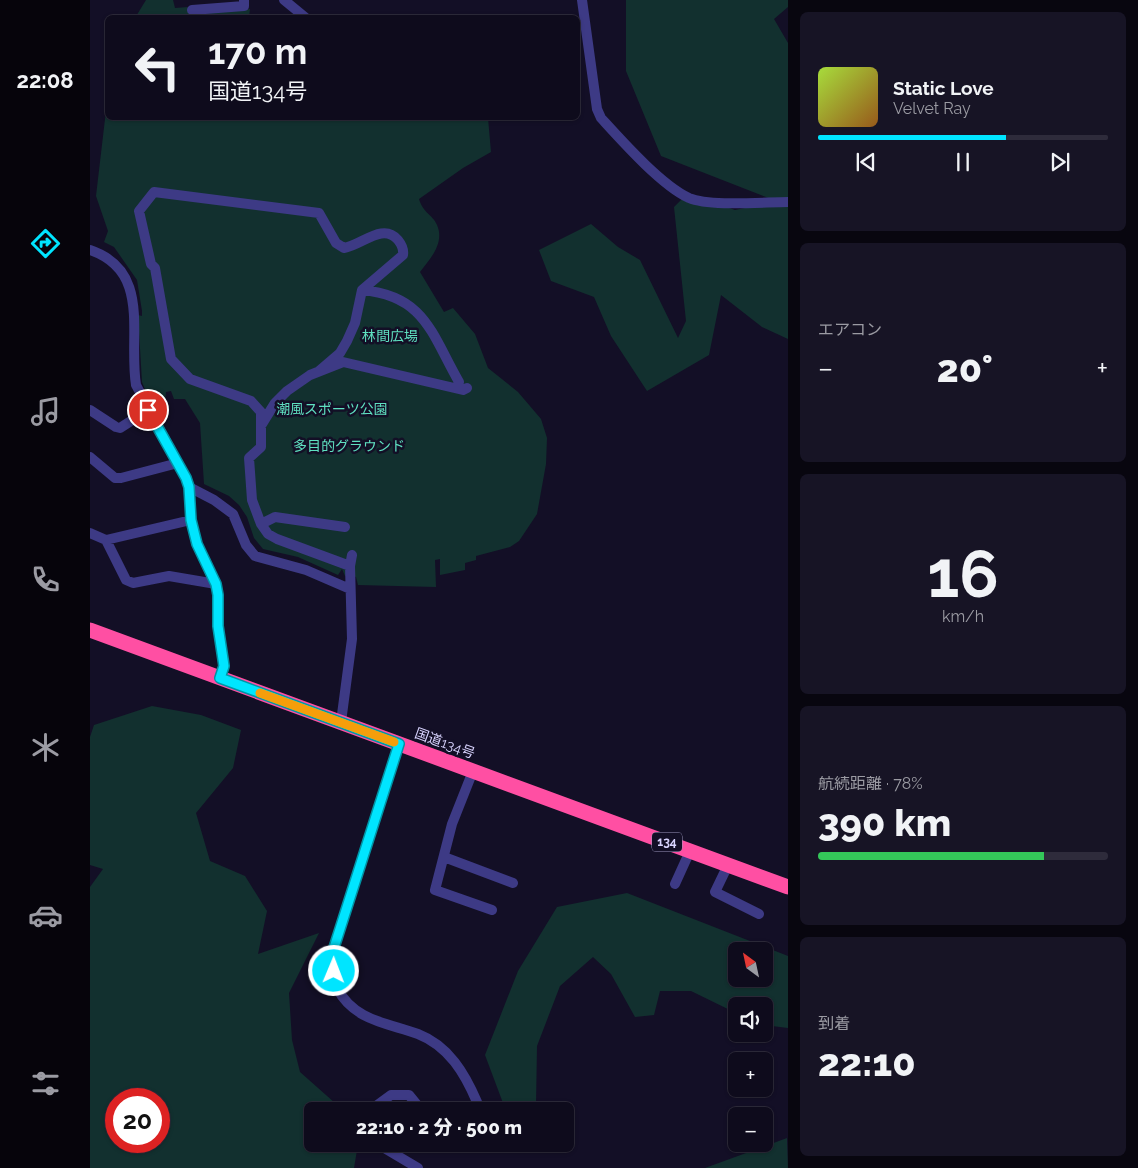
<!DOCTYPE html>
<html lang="ja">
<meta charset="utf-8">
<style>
:root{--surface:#0e0b1c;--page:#171425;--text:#f1f3f6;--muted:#9b9ba3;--line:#2e2b3b;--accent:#00e5ff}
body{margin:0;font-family:Raleway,"Noto Sans JP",sans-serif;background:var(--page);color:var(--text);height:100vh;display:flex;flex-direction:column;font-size:19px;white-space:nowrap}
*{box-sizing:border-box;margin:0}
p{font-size:16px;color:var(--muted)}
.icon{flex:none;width:28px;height:28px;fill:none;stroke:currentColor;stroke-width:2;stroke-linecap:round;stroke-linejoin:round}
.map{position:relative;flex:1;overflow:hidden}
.side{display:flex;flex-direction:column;gap:12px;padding:12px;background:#08060f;width:350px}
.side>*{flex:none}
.top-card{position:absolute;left:15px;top:15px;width:475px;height:105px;border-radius:8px;box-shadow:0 1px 4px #0004,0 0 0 1px var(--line);background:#0e0b1c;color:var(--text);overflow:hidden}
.needle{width:32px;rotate:327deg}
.buttons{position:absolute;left:638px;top:942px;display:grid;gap:10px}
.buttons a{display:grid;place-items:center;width:45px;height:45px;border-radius:8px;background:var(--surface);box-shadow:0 1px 4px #0004,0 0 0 1px var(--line);font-size:25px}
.speed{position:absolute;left:15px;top:1088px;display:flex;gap:10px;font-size:25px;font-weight:700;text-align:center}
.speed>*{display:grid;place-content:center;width:65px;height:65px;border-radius:50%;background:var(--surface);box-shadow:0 1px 4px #0004,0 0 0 1px var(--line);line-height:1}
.speed .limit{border:8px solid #d22;background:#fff;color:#111}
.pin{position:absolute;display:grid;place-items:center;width:42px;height:42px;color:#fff;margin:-21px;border:2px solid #fff;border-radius:50%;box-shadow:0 1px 5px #0007}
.me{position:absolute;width:55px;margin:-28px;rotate:1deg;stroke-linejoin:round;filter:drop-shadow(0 0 4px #0008)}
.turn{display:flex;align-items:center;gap:18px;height:105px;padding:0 20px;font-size:22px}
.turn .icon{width:65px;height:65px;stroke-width:2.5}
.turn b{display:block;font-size:35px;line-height:42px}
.big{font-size:38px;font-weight:800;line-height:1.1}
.side .widget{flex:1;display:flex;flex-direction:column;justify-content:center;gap:8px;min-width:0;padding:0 18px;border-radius:8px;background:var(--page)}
.side .dial{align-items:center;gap:0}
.dial b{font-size:65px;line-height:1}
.song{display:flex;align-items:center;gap:15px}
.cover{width:60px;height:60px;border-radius:8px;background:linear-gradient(135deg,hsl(80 70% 55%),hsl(30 70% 35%))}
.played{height:5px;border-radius:2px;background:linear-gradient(90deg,var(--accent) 65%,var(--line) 65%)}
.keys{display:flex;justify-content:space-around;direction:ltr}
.heat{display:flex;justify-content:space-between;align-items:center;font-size:28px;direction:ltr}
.charge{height:8px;border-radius:4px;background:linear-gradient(90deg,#34c759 78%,var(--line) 0)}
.trip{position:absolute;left:214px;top:1102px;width:270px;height:50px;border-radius:8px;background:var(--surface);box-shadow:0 1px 4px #0004,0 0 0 1px var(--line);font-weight:800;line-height:50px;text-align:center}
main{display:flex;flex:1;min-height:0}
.tab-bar{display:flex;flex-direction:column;width:90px;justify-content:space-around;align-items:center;background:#06040b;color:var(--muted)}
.tab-bar .icon{width:35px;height:35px}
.tab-bar .current{color:var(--accent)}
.tab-bar b{font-size:22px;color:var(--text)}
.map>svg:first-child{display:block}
</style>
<main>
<nav class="tab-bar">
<b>22:08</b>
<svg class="icon current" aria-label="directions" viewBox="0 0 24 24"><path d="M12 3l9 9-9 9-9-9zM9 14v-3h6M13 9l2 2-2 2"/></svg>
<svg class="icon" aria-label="music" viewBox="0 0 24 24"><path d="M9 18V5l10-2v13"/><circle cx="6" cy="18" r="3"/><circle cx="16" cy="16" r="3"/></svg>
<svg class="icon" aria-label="phone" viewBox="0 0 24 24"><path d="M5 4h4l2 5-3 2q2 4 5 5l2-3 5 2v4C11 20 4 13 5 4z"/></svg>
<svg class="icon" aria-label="climate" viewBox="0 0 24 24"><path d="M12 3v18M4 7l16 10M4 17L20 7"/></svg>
<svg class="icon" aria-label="car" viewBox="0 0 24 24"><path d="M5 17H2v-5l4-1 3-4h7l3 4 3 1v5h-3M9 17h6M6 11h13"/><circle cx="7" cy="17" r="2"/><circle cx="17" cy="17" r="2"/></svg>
<svg class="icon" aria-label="filters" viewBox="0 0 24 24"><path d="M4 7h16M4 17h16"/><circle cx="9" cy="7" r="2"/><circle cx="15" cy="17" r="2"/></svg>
</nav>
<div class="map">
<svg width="698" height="1168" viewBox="0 0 698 1168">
<rect width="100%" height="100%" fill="#130f26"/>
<path fill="#12302f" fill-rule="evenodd" d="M56,0h27l2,8 66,-5v7l9,-1 -1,8 -114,1z
M536,0h162v7l-14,12 14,24v296l-26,-12 -41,-32 -12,60 -62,36 -36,-55 -17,-39 -43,-16 -12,-31 52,-26 27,23 22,13 38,78 8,-17 -12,-114 14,-14 47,17 41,-9 -115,-45 -35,-85z
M17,102l1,16h380l3,34 -28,16 -44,31c4,14 14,16 18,26 8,18 -7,34 -17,47l24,40 9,-4 22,26 13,34 30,24 23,27 6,19 -1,26 -9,50 -18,27 -9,6 -34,9v4l-11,3v7l-25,5v-16l-5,1 1,27 -78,-2 -2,-8 -11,-1 -3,-7 -4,6 -40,-18 -35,-8 -9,-11 -7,-21 -8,-12 -10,-9 -25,-12 -4,-61 -15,-24h-11l-3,-8 -5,1 -1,11 -3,3 -4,-6 -7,4 -9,-22 -4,-67 4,1v-5l-5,-31 -23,-33 -10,-5 4,-11 -12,-35z
M62,706l49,9 40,15 -8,38 -37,45 14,48 35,15 22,35 -9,43 61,-21 -30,60 3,47 8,32 44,39h-32v33h46l-4,24h-264v-281l13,-18 -13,-4v-128l4,-12zM26,1099h43v42h-43z
M537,893l161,63v72l-24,-3v-19h-28v7l-45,-22h-31l-6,24 -19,2 -24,-43 -18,-17 -33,29 -23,60 -1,59 -3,6h-27l-21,-56 33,-84 39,-64zM646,951h28v28h-28z
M697,1138l1,30h-83z"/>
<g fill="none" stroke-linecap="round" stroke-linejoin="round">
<path stroke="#3d3a85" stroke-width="10" d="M194,0l22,18
M492,0l15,109 4,9c21,23 60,67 88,80 21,9 75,4 99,4
M102,10l52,-4v-6
M0,250c62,21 38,85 46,135l50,93 3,9 2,33 6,24 19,40 2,11v31l6,40 -4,12
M272,290c63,6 69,43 97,92l-2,6
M229,371l21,-18 7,-12 8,-18 7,-33 41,-35c1,-6 -1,-10 -5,-15 -15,-18 -36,5 -54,8l-8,-5 -17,-30 -165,-21 -15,19 12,53 4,4 16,91 19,20 61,22 10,11v35l-12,11 3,42 9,24 7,10 9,5 73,27 2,73 -11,83
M0,410l26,17 4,1 28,-18
M172,424l13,-21 12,-12 23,-16 33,-13 120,28 4,-2
M0,457l25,21h6l57,-15
M99,487l25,13 19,14 13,31 9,11 51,14 44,19
M171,524l14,-7 70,10
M0,533l16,7 85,-20
M16,540l20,40 7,3 36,-7 47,8
M260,566l2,-11
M309,744l-67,210c2,10 1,25 5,34 17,33 51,35 81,46 31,12 47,40 59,68l-3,9
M383,771l-21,53 -17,66 57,20
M354,857l69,26
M638,865l-13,27 44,22
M585,884l15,-33
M286,1111v-5l15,-11h18l13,16
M293,1144l3,5 32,19"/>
<path stroke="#ff4fa3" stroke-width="15" d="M0,630l698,257"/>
</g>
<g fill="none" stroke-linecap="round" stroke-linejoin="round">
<defs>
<path id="route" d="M58,410l38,68 3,9 2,33 6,24 19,40 2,11v31l6,40 -4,12 179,66 -67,210 2,17"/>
</defs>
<use href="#route" stroke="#0095a6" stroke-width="12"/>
<use href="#route" stroke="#00e5ff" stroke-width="9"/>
<path stroke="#f59e0b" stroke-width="9" d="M170,693l134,49"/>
</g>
<g text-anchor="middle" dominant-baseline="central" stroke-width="5" stroke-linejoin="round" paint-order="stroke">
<rect fill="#130f26" stroke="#9e99be" stroke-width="1" x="562" y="832.5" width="30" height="19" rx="4"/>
<g font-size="12" font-weight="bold" fill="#d9d4ff">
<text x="577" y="842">134</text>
</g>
<g font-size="14" fill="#5fe0c0" stroke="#130f26">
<text x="300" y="336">林間広場</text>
<text x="242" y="409">潮風スポーツ公園</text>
<text x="259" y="446">多目的グラウンド</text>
</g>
<g font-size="14" fill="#d9d4ff" stroke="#130f26">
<text transform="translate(355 743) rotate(20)">国道134号</text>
</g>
</g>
</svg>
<div class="buttons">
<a><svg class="needle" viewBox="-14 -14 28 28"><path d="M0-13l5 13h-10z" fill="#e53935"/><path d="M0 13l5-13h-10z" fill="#9b9ba3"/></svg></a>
<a><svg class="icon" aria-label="sound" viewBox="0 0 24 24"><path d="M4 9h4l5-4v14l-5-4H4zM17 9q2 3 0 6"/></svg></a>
<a>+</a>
<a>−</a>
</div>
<div class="speed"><div class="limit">20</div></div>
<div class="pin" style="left:58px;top:410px;background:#d93025"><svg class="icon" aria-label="arrive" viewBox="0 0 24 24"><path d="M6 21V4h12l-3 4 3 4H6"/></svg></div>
<svg class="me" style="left:244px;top:971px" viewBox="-20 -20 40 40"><circle r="17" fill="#00e5ff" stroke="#fff" stroke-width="3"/><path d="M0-11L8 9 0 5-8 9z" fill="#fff"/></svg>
<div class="trip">22:10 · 2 分 · 500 m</div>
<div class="top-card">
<div class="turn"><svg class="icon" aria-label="left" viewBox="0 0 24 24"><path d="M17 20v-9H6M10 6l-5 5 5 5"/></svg><div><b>170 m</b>国道134号</div></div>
</div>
</div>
<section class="side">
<div class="widget">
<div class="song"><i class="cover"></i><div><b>Static Love</b><p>Velvet Ray</p></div></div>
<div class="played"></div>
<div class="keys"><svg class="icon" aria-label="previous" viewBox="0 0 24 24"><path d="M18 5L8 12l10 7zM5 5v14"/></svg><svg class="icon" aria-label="pause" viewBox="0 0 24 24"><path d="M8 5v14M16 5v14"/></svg><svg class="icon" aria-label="next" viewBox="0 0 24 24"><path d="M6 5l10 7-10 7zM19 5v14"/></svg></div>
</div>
<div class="widget"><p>エアコン</p>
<div class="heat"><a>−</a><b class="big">20°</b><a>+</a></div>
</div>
<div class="widget dial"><b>16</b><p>km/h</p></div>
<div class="widget"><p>航続距離 · 78%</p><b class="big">390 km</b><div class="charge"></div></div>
<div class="widget"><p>到着</p><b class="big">22:10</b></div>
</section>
</main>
